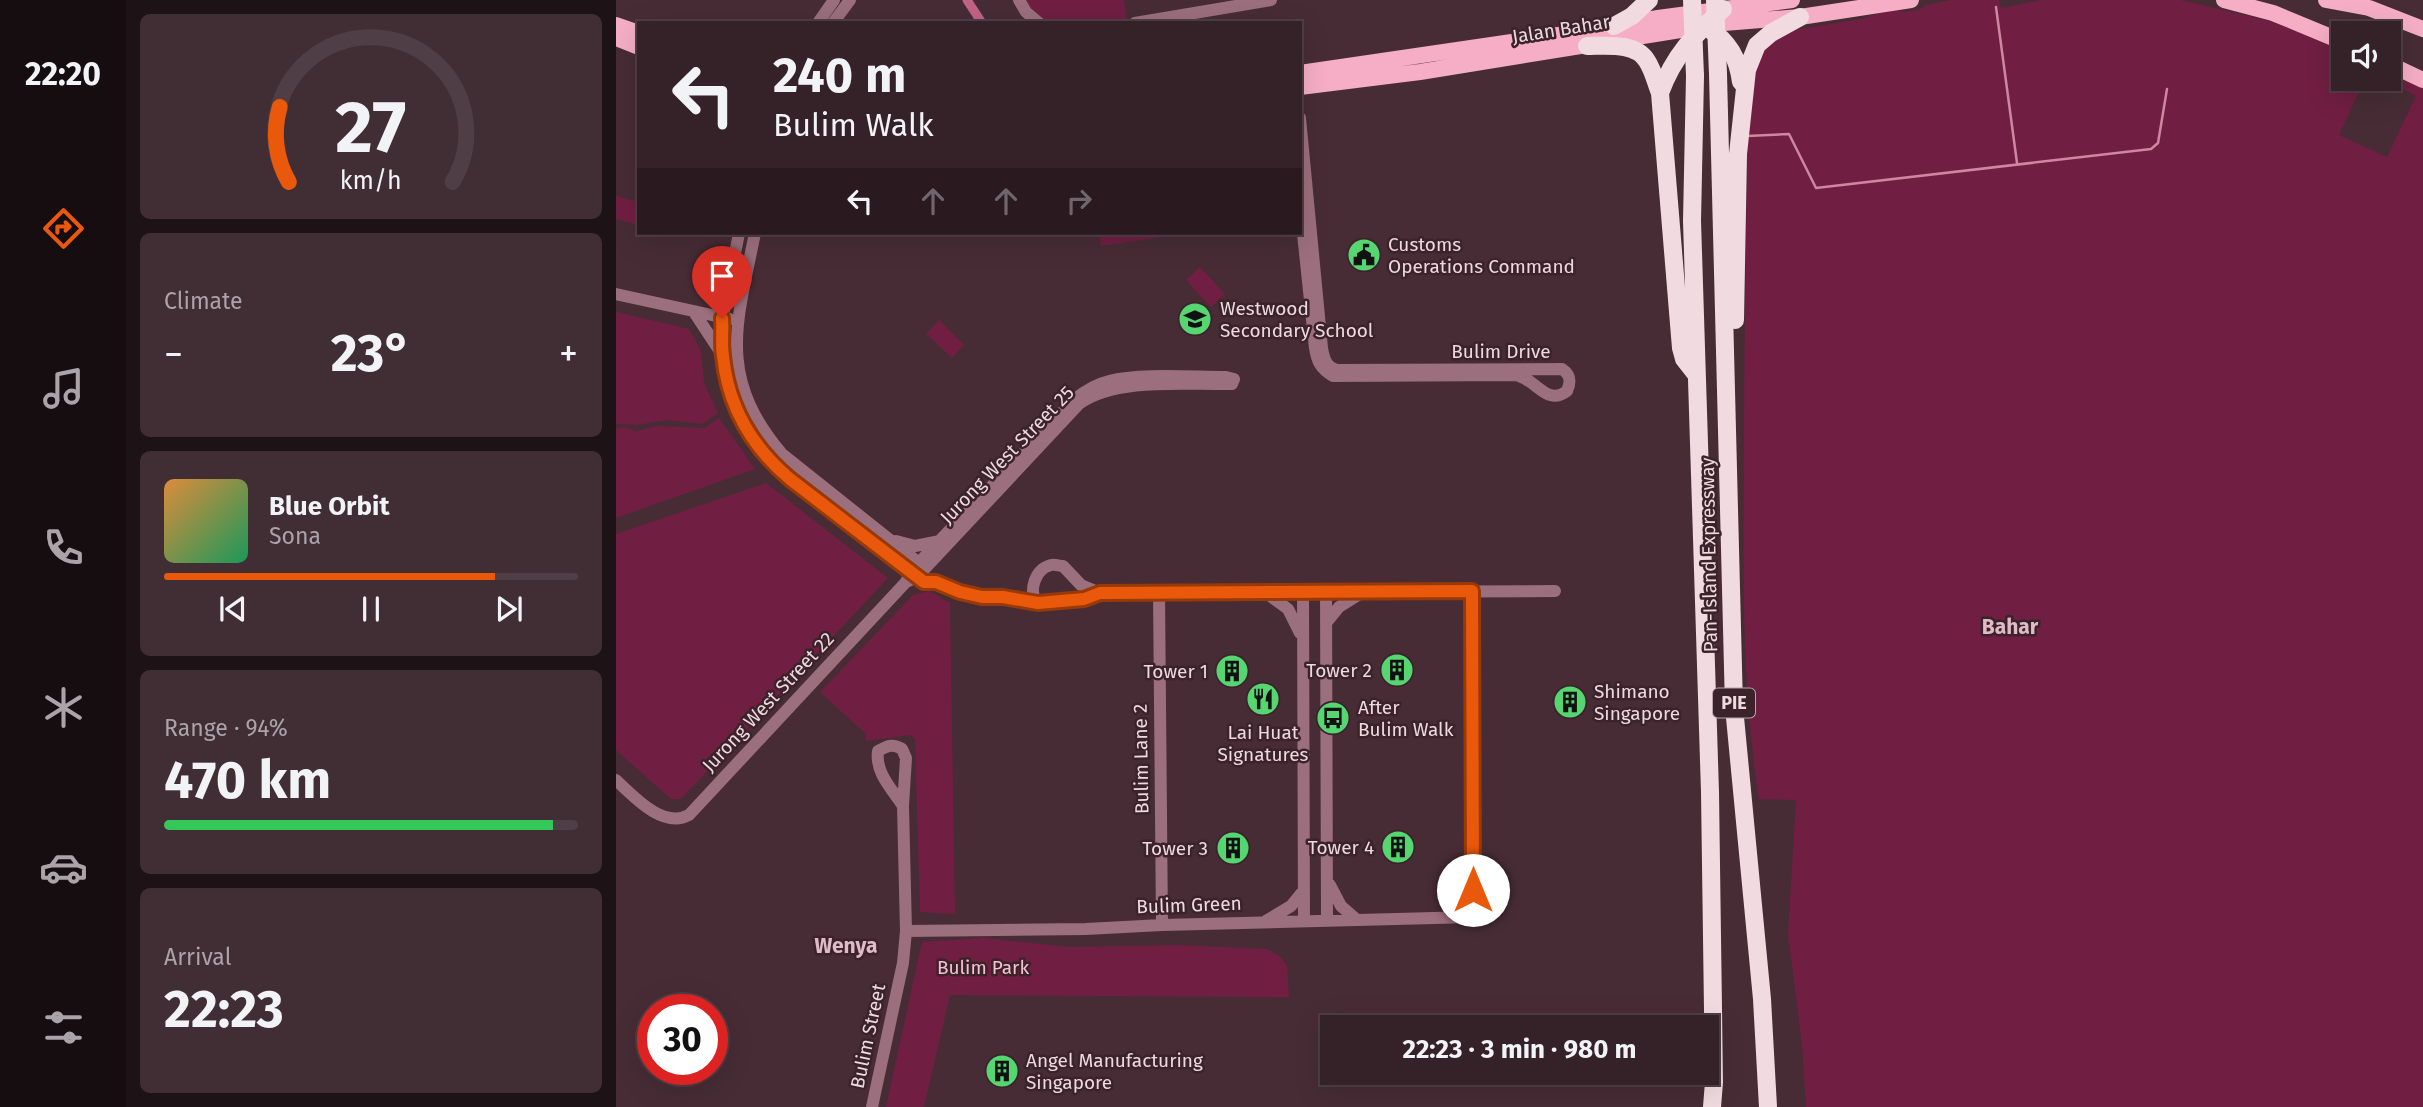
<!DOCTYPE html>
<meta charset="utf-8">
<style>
:root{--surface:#352128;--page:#402e34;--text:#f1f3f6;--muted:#aaa3a8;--line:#4f3e45;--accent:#ea580c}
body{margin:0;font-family:"Fira Sans",sans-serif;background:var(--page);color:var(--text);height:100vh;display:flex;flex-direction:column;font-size:26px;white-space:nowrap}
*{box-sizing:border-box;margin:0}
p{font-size:23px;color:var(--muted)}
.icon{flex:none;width:38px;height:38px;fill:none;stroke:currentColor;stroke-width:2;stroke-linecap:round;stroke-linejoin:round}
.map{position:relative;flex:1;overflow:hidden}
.details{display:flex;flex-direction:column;gap:14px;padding:14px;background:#1d1216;width:490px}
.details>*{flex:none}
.guide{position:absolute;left:21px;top:21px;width:665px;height:214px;border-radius:0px;box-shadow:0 7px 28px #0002,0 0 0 2px var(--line);background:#352128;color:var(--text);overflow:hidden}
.buttons{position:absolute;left:1715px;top:21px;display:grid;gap:14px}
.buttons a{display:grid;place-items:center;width:70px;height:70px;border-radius:0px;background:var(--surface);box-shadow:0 7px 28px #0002,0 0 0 2px var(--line);font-size:35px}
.speed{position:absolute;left:21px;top:994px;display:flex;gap:14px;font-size:35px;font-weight:700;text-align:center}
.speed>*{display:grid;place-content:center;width:91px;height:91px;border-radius:50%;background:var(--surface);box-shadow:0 7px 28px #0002,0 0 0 2px var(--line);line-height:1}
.speed .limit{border:10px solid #d22;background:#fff;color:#111}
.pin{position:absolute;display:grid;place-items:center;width:60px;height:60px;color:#fff;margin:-72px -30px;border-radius:50% 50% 50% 0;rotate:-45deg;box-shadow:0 0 7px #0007}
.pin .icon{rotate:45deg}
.me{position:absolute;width:77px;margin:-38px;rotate:0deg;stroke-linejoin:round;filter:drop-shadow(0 0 5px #0008)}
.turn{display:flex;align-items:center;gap:24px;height:147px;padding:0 21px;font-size:32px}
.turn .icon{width:91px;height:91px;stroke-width:2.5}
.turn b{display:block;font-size:49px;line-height:60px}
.lanes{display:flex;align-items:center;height:66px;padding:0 21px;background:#0003;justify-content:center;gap:35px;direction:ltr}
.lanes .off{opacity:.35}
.big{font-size:52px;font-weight:700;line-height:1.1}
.details .widget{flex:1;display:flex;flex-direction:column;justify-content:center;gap:10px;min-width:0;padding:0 24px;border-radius:10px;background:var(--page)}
.details .dial{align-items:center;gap:0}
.dial svg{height:182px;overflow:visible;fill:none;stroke:var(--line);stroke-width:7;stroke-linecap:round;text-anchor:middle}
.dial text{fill:var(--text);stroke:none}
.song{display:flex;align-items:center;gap:21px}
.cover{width:84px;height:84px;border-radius:10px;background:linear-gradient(135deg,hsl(30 70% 55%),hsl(150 70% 35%))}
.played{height:7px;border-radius:4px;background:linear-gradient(90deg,var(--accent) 80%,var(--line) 80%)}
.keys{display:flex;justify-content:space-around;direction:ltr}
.heat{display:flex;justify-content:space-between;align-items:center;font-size:38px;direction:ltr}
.charge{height:10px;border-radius:5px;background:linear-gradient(90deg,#34c759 94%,var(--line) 0)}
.trip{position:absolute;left:704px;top:1015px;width:399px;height:70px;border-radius:0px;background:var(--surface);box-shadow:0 7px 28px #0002,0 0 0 2px var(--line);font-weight:700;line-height:70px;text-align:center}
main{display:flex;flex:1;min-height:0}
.tab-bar{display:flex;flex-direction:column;width:126px;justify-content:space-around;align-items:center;background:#150d10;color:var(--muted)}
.tab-bar .icon{width:49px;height:49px}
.tab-bar .current{color:var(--accent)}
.tab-bar b{font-size:32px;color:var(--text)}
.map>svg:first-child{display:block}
</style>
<main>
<nav class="tab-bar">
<b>22:20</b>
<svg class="icon current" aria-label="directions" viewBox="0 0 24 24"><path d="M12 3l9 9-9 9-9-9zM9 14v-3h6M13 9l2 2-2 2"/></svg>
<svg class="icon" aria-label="music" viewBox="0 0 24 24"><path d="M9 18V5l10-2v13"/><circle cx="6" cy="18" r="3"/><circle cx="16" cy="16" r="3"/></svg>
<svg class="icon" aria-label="phone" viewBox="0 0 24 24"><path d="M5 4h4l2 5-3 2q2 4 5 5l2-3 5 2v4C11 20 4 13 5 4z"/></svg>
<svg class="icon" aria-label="climate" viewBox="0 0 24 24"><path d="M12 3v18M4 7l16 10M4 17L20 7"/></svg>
<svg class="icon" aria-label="car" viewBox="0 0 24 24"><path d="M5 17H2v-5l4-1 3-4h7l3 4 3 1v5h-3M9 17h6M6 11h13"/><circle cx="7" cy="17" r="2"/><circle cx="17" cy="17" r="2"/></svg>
<svg class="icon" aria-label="filters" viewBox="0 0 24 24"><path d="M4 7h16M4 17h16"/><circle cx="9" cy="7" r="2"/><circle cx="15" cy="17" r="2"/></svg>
</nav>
<section class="details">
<div class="widget dial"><svg viewBox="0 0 100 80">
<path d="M14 69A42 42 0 1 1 86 69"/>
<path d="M14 69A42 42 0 0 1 10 36" stroke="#ea580c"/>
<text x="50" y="56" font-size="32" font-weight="700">27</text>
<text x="50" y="72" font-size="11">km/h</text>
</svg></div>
<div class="widget"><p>Climate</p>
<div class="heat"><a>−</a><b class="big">23°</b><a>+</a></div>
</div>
<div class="widget">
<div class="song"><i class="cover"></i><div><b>Blue Orbit</b><p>Sona</p></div></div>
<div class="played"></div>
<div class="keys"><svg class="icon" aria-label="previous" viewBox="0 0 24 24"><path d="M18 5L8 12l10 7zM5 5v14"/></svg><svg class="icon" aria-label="pause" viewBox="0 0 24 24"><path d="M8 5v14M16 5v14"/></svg><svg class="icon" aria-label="next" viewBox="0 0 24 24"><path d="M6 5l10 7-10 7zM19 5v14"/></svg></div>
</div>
<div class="widget"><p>Range · 94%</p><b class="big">470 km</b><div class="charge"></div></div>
<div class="widget"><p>Arrival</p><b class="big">22:23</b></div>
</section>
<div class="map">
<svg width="1807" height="1107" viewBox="0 0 1807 1107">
<rect width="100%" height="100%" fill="#472c35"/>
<path fill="#701f42" d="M403,0h105l3,22 -87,1z
M1336,0h47l2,8 40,-8h139l99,23 64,25v31h22l-26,56 48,22 29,-61 -16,-9 4,-9 19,10v1019h-617l-4,-63 -14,-109 8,-135 -37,-1c-17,-108 -16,-219 -15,-329 0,-122 2,-245 4,-367l6,-37 10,-18 10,-11 19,-7 68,-11 33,-10 9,3 16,-2 6,-5z
M0,196l23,6v23l-23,-6z
M483,233h69l1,3 -68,10z
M584,267l25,27 -14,13 -25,-27z
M0,312l73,17 12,22 3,32 14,30 -16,11 -34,-4 -31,5 -21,-1z
M323,320l25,25 -12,13 -26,-24z
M103,418l36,51 -139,49v-90l10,-1 9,4 23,-5 46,2z
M150,483l122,95 -207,221h-10l-55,-49v-216z
M313,591l21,12 5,311 -35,-2 -5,-173 -5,-4 -44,6v-7l-46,-42 93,-97z
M367,938l86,9 108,-2 90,4 14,8 6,9 2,31 -339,-2 -26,112h-38l36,-165z"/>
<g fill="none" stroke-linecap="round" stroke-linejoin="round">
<path stroke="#cf86a1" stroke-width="2.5" d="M1380,7l21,156
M1131,136l42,-2 27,54 335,-39 7,-6 9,-54"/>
<path stroke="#c36286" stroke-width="9" d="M351,0l15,23"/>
<path stroke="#9b6f7d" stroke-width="12" d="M403,0l7,12 13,11
M202,23l16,-23
M217,23l17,-23
M519,23l136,-23
M684,118l22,230c2,11 4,19 15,22l225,-1c9,6 9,13 5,22 -21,16 -31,-13 -52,-16l-182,1c-12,-7 -16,-14 -18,-28l-15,-143
M123,233c-5,28 -13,56 -16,84 -7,57 15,105 50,147l151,118h12l24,10 22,5h21l34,6 47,-4 16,-6 455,-2
M139,233c-18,90 -39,143 27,221l142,113
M0,294l114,25
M78,312l29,44
M280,541l19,5 25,-5
M710,591l1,330
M543,592l3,333
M649,592l23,17 12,24
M687,592l1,329
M421,603c-9,-12 -2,-34 14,-38 4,-1 8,1 12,1l18,19 19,8
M710,623l13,-16 24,-15
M0,780c18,17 47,49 73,35l217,-233 5,-10 16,-18 148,-155c10,-8 21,-15 34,-18 31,-8 83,-4 117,-4l8,2 -2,5c-45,1 -116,-7 -153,20l-162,173 -11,5
M714,885l11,21 16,14
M650,921l25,-15 13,-16
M290,931l180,-2 76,-4 311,-8 -1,-326
M256,1107l31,-144 3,-32 -3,-125 3,-48 -4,-9c-10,-6 -15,-3 -24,2 -3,22 14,38 25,55"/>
<path stroke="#f5aec5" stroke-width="16" d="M1608,0l49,13 70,29
M1710,0l43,8 54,21
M0,25l23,8
M0,38l23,9
M1773,64l34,16
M684,73l272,-40 86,-15 134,-18
M684,87l120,-15 304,-49 76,-6 111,-17"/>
<path stroke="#f1dbe1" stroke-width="18" d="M998,26l18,-10 17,-16
M1092,28c21,14 30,30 33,54
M971,46c19,0 49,-4 60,15 6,9 9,22 13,32l21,255 3,11 11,14
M1102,74l16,633 28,292 6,108
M1079,76l-3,145 18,571 4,290 -2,25
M1044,93c14,-38 33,-57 63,-84
M1119,320l3,-166 9,-84 10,-25 14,-12 29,-16"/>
<path stroke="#f1dbe1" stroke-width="18" d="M1076,0l3,76
M1099,0l3,74"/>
</g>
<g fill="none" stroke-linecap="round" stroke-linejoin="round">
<defs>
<path id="route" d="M106,318c1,13 -1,26 1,38 5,50 29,91 67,123l134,103h12l24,10 22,5h21l35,6 46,-4 16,-6 372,-2 1,299"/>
</defs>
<use href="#route" stroke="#983908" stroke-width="18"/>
<use href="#route" stroke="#ea580c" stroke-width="12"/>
</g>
<defs>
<symbol id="civic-disc" viewBox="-11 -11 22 22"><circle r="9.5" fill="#55d671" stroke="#3c222b"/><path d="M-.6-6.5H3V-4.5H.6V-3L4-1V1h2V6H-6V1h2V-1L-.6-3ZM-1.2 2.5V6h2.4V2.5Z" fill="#111"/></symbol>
<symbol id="school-disc" viewBox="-11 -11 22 22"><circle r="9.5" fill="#55d671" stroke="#3c222b"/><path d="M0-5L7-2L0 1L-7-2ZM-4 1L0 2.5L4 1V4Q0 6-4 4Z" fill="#111"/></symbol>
<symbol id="building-disc" viewBox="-11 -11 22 22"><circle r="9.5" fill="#55d671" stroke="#3c222b"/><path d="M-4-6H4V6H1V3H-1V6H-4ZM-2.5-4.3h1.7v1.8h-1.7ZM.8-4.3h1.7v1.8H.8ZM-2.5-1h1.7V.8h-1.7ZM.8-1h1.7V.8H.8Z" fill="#111"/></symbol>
<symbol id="restaurant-disc" viewBox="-11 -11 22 22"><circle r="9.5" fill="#55d671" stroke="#3c222b"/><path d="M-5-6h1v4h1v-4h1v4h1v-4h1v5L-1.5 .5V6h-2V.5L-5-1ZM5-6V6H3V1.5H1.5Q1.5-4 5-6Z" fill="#111"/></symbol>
<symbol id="bus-disc" viewBox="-11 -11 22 22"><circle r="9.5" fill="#55d671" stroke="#3c222b"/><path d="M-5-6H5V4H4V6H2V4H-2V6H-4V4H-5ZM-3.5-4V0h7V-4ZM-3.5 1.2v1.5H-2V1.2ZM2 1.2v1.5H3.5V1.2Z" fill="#111"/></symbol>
</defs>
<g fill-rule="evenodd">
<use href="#civic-disc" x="729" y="236" width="38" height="38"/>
<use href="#school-disc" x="560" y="300" width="38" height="38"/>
<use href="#building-disc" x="762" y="651" width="38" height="38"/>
<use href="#building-disc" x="597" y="652" width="38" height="38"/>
<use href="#restaurant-disc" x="628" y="680" width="38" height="38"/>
<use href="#building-disc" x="935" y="683" width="38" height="38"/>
<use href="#bus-disc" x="698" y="699" width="38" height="38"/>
<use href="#building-disc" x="763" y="828" width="38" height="38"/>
<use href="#building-disc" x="598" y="829" width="38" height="38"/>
<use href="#building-disc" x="367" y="1052" width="38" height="38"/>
</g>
<g text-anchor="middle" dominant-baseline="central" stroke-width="5" stroke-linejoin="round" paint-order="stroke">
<rect fill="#3c222b" stroke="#b7a3a9" stroke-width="2" x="1097" y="688.5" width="42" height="29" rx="5"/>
<g font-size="18" font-weight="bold" fill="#ecdadf">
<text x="1118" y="703">PIE</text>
</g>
<g font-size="19" fill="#ecdadf" stroke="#3c222b">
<text transform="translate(945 29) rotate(-9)">Jalan Bahar</text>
<text x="885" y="351">Bulim Drive</text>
<text transform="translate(391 455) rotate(-46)">Jurong West Street 25</text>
<text transform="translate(1093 555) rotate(-91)">Pan-Island Expressway</text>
<text transform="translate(152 702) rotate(-47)">Jurong West Street 22</text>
<text transform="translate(525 759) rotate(-91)">Bulim Lane 2</text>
<text transform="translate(573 905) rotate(-2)">Bulim Green</text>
<text transform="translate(252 1036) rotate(-78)">Bulim Street</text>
</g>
<g font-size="19" fill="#ecdadf" stroke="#3c222b" text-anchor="start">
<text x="772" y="244">Customs<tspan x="772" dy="22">Operations Command</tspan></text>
<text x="604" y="308">Westwood<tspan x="604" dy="22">Secondary School</tspan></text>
<text x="756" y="670" text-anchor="end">Tower 2</text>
<text x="592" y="671" text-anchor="end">Tower 1</text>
<text x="978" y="691">Shimano<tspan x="978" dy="22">Singapore</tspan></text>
<text x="742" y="707">After<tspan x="742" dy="22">Bulim Walk</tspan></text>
<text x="647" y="732" text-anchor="middle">Lai Huat<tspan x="647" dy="22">Signatures</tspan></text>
<text x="758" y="847" text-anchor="end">Tower 4</text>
<text x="592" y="848" text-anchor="end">Tower 3</text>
<text x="410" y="1060">Angel Manufacturing<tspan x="410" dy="22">Singapore</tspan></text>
</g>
<g font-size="19" fill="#f5c0d0" stroke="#3c222b">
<text x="367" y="967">Bulim Park</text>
</g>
<g font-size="21" font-weight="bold" fill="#debbc6" stroke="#3c222b">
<text x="1394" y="627">Bahar</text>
<text x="230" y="946">Wenya</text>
</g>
</g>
</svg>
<div class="buttons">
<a><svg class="icon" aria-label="sound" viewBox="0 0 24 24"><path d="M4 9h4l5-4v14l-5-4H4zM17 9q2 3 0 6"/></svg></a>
</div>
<div class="speed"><div class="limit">30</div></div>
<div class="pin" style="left:106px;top:318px;background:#d93025"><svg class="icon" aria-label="arrive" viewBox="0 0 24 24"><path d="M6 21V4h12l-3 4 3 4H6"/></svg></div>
<svg class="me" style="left:857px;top:890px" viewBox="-20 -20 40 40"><circle r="19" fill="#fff"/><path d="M0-13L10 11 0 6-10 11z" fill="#ea580c"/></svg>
<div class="trip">22:23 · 3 min · 980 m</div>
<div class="guide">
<div class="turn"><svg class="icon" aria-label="left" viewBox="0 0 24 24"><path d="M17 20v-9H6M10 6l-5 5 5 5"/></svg><div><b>240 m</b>Bulim Walk</div></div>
<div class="lanes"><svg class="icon" aria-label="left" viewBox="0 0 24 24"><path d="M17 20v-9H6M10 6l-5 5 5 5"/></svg><svg class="icon off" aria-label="ahead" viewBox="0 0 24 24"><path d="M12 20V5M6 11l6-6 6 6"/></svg><svg class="icon off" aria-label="ahead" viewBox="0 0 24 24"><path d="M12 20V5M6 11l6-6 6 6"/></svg><svg class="icon off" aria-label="right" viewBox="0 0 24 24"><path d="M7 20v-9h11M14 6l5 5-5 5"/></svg></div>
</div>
</div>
</main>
